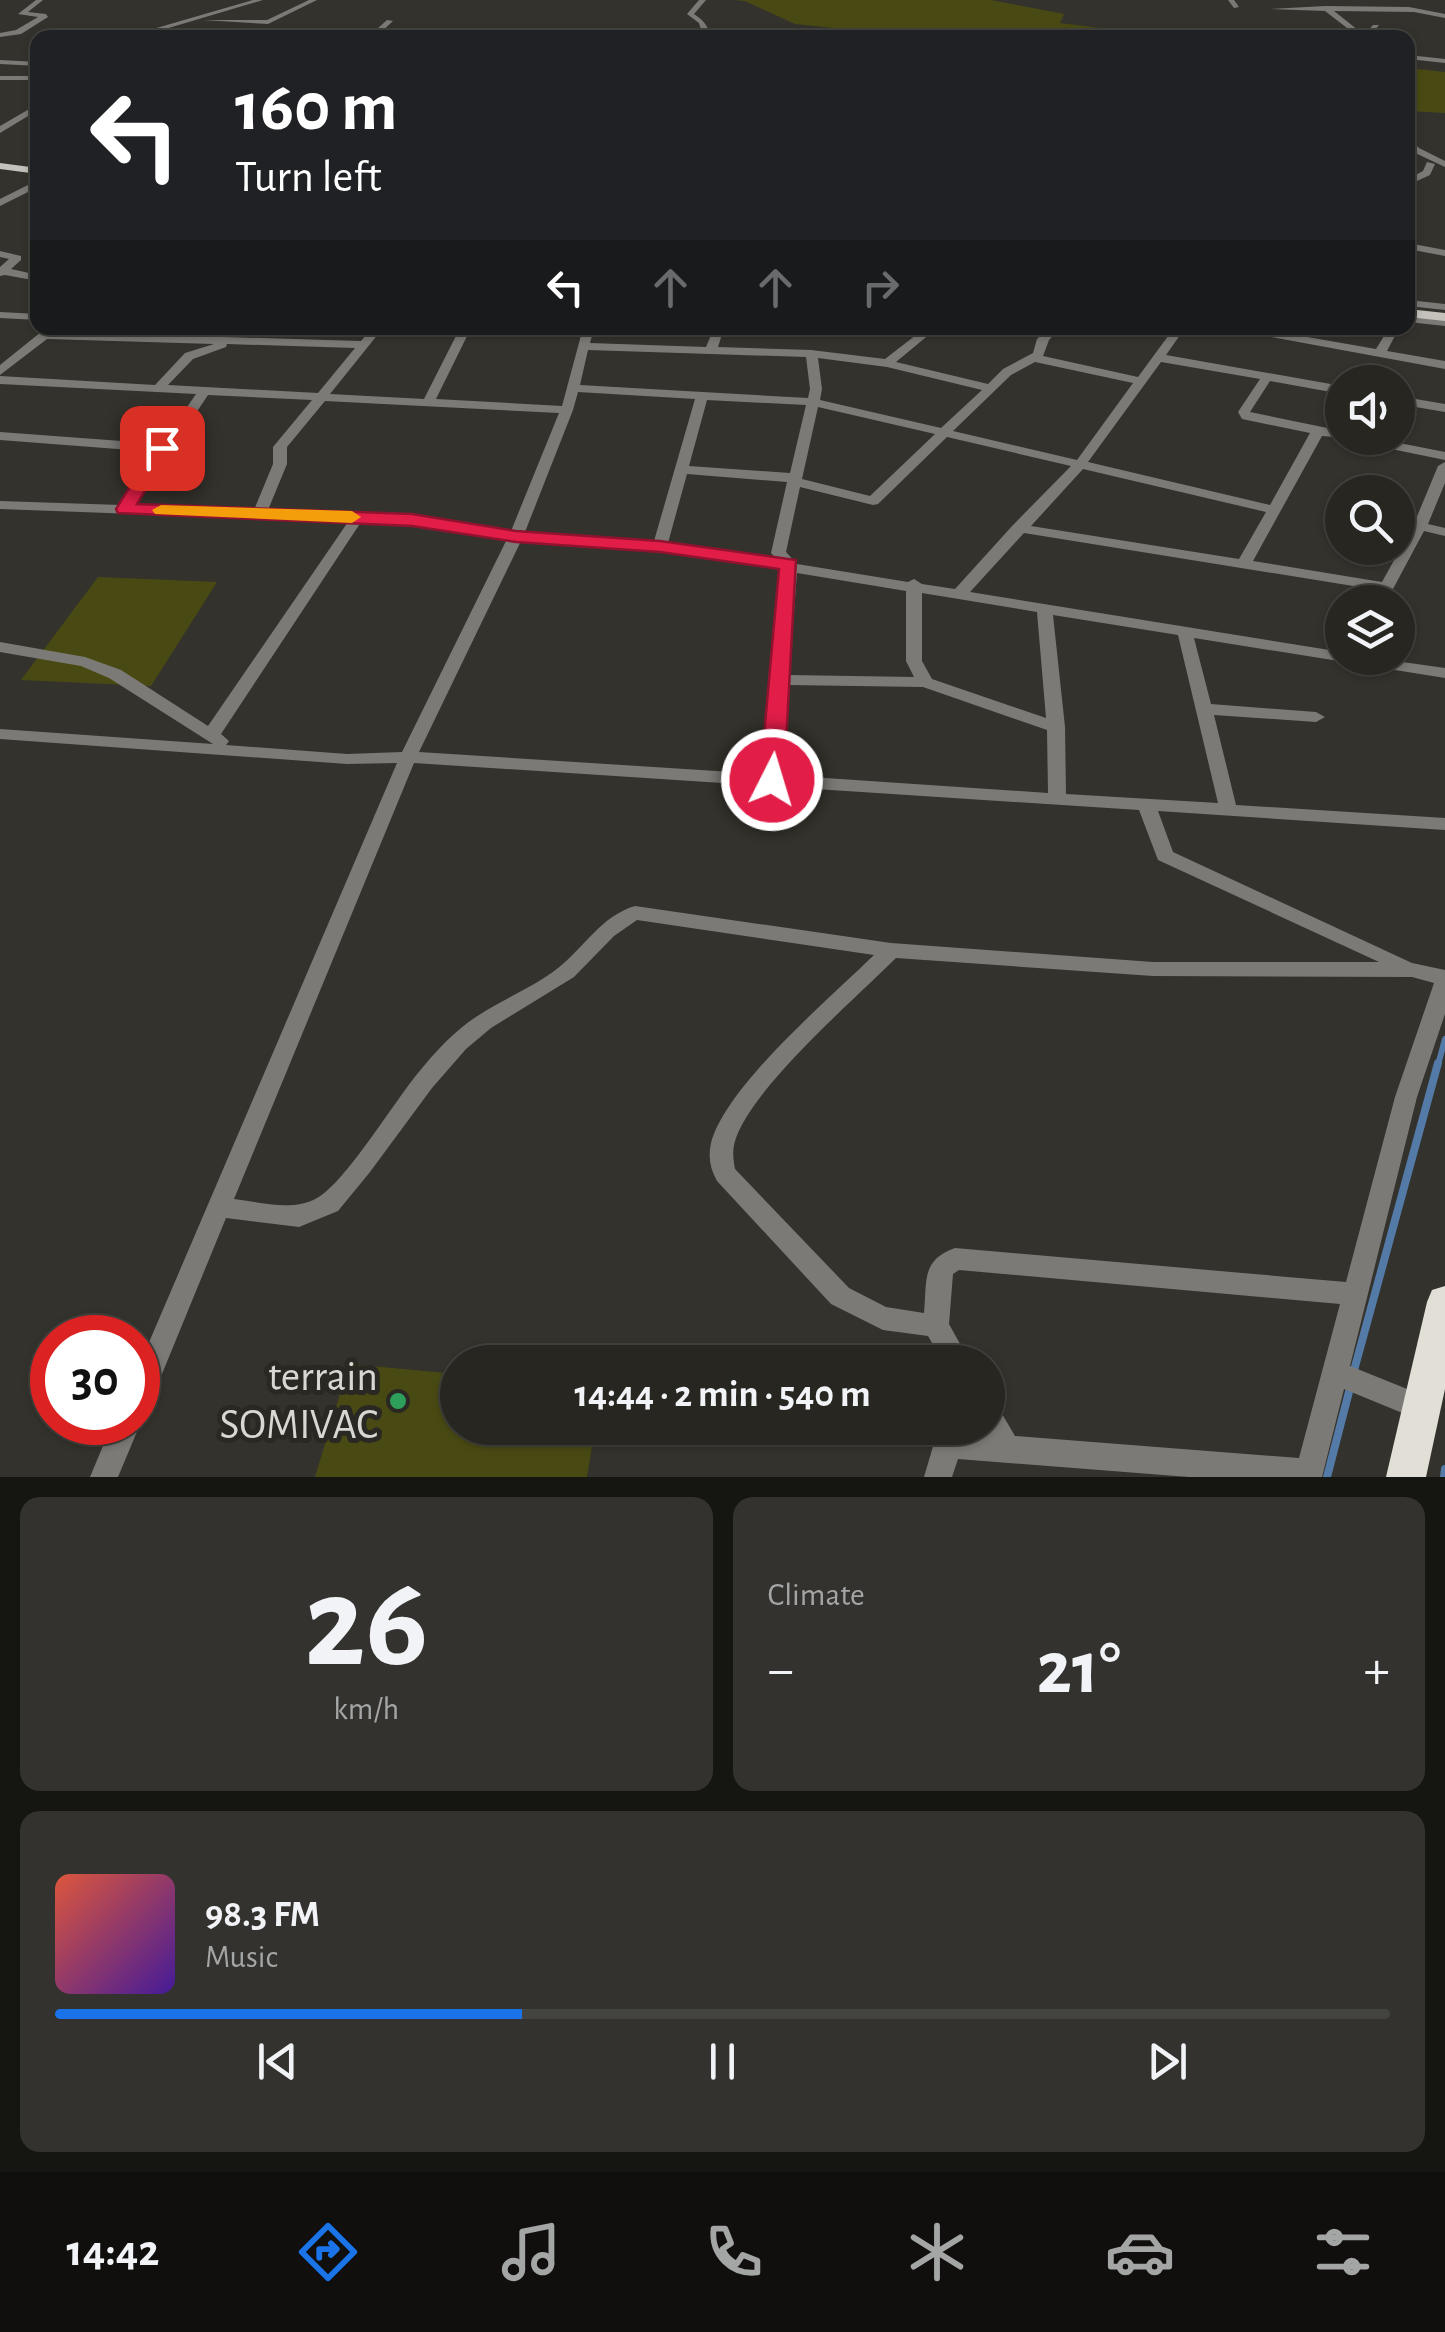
<!DOCTYPE html>
<meta charset="utf-8">
<style>
:root{--surface:#272621;--page:#33322e;--text:#f1f3f6;--muted:#a4a5a5;--line:#43433f;--accent:#1a73e8}
body{margin:0;font-family:"Alegreya Sans",sans-serif;background:var(--page);color:var(--text);height:100vh;display:flex;flex-direction:column;font-size:38px;white-space:nowrap}
*{box-sizing:border-box;margin:0}
p{font-size:32px;color:var(--muted)}
.icon{flex:none;width:55px;height:55px;fill:none;stroke:currentColor;stroke-width:2;stroke-linecap:round;stroke-linejoin:round}
.map{position:relative;height:1477px;overflow:hidden}
.drawer{display:flex;flex-direction:column;gap:20px;padding:20px;background:#151512;flex:1}
.drawer>*{flex:none}
.hud{position:absolute;left:30px;top:30px;width:1385px;height:305px;border-radius:20px;box-shadow:0 2px 8px #0004,0 0 0 2px var(--line);background:#202124;color:#fff;overflow:hidden}
.tools{position:absolute;left:1325px;top:365px;display:grid;gap:20px}
.tools a{display:grid;place-items:center;width:90px;height:90px;border-radius:50%;background:var(--surface);box-shadow:0 2px 8px #0004,0 0 0 2px var(--line);font-size:50px}
.speed{position:absolute;left:30px;top:1315px;display:flex;gap:20px;font-size:50px;font-weight:700;text-align:center}
.speed>*{display:grid;place-content:center;width:130px;height:130px;border-radius:50%;background:var(--surface);box-shadow:0 2px 8px #0004,0 0 0 2px var(--line);line-height:1}
.speed .limit{border:15px solid #d22;background:#fff;color:#111}
.pin{position:absolute;display:grid;place-items:center;width:85px;height:85px;color:#fff;margin:-42px;border-radius:20px;box-shadow:0 5px 15px #0006}
.me{position:absolute;width:110px;margin:-55px;rotate:5deg;stroke-linejoin:round;filter:drop-shadow(0 0 8px #0008)}
.turn{display:flex;align-items:center;gap:35px;height:210px;padding:0 40px;font-size:45px}
.turn .icon{width:130px;height:130px;stroke-width:2.5}
.turn b{display:block;font-size:70px;line-height:85px}
.lanes{display:flex;align-items:center;height:95px;padding:0 40px;background:#0003;justify-content:center;gap:50px;direction:ltr}
.lanes .off{opacity:.35}
.big{font-size:75px;font-weight:700;line-height:1.1}
.drawer .card{flex:1;display:flex;flex-direction:column;justify-content:center;gap:15px;min-width:0;padding:0 35px;border-radius:20px;background:var(--page)}
.drawer .dial{align-items:center;gap:0}
.dial b{font-size:130px;line-height:1}
.song{display:flex;align-items:center;gap:30px}
.cover{width:120px;height:120px;border-radius:15px;background:linear-gradient(135deg,hsl(10 70% 55%),hsl(260 70% 35%))}
.played{height:10px;border-radius:5px;background:linear-gradient(90deg,var(--accent) 35%,var(--line) 35%)}
.keys{display:flex;justify-content:space-around;direction:ltr}
.heat{display:flex;justify-content:space-between;align-items:center;font-size:55px;direction:ltr}
.drawer .tiles{flex:1;display:grid;gap:20px;grid-template-columns:1fr 1fr}
.card:last-child{grid-column:span 2}
.trip{position:absolute;left:440px;top:1345px;width:565px;height:100px;border-radius:50px;background:var(--surface);box-shadow:0 2px 8px #0004,0 0 0 2px var(--line);font-weight:700;line-height:100px;text-align:center}
.tabs{display:flex;height:160px;justify-content:space-around;align-items:center;background:#100f0d;color:var(--muted)}
.tabs .icon{width:70px;height:70px}
.tabs .active{color:var(--accent)}
.tabs b{font-size:45px;color:var(--text)}
.map>svg:first-child{display:block}
</style>
<div class="map">
<svg width="1445" height="1477" viewBox="0 0 1445 1477">
<rect width="100%" height="100%" fill="#34322c"/>
<path fill="#494a13" d="M733,0h258l73,14 -4,9 113,14h-255l-123,-13 -50,-23z
M1408,68l37,4v41l-37,-2z
M98,577l119,5 -66,104 -130,-6z
M349,1364l108,10 1,54h137l-8,49h-272z"/>
<g fill="none" stroke-linecap="round" stroke-linejoin="round">
<path stroke="#547aa7" stroke-width="6" d="M1438,1065l7,-26"/>
<path stroke="#547aa7" stroke-width="8" d="M1353,1374l85,-311
M1327,1477l24,-93
M1444,1477l1,-8"/>
<path fill="#7c7a77" fill-rule="evenodd" d="M36,0h7l-15,12 18,2 2,3 -27,17 -21,3v-4l16,-3 22,-13 -20,-3z
M253,0h10l-128,38h-13z
M309,0h8l-49,24 -65,-4h64z
M699,0h7l-12,14c11,7 15,14 17,24h-7l-1,-4h-33l-14,4 12,-8h33l-2,-7 -12,-9z
M1228,0h6l5,7 -5,1z
M1325,6l84,1 36,7v4l-31,-6 -80,-1 34,27h-8l-35,-27 -55,-2z
M387,20l6,1 -18,17h-8z
M1373,25h6l-5,6 12,7h-10l-10,-5z
M1408,55l37,4v4l-37,-4z
M0,60l38,2v4l-38,-2z
M0,76h38v4h-38z
M38,104v6l-38,23v-7z
M1408,137l11,11 26,13v6l-32,-15 -5,-7z
M1427,162l8,2 -5,11 -22,10v-6l15,-8z
M38,180v7l-38,19v-7z
M1408,243l37,7v6l-37,-7z
M0,251l21,5v4l-10,9 27,6v6l-33,-6 -5,1v-9l9,-8 -9,-2z
M1408,300l37,4v6l-37,-4z
M0,312l38,2v6l-38,-2z
M1408,316l37,4v6l-37,-4z
M46,328h8v4l307,9 11,-13h11l-53,66 94,5 36,-71h11l-35,71 126,7 21,-78h11l-4,15 116,4 8,-19h10l-6,19 93,3 74,9 40,-31h12l-41,34 92,22 15,-15 30,-16 4,-14 11,-11h12l-11,12 -6,16 95,21 36,-49h11l-19,27 176,31v8l-72,-13 -20,31 92,19v7h5l-25,-2 -69,125 129,21 31,-56 25,-60 7,-4v21l-17,41 17,4v8l-21,-5 -38,71h-14l6,-12 -354,-57 -54,59 372,60v6h32l71,10v10l-251,-40 17,66 105,8 9,5 -9,5 -102,-7 22,90 209,13v12l-287,-19 15,41 239,111 33,7v44l-28,83 -67,269 82,33 4,9 -4,9 -10,4 -78,-32 -22,88h-133l-231,-18 -6,18h-28l10,-34 21,-11 28,2 -3,-6h8v-25l10,4 17,29 284,22 41,-154 -381,-34 -6,4 -4,50 21,38h-27l-15,-26 -45,-6 -52,-26 -114,-123c-7,-12 -9,-24 -6,-38 15,-57 119,-145 163,-188l-237,-35 -23,16 -40,41 -83,51 -25,21 -34,39 -62,84 -32,39 -39,16 -73,-9 -78,190 -10,3v-43l259,-605 -50,1 -347,-25v-10l213,15 -104,-66 -28,-12 -81,-14v-10l85,15 36,13 87,56 140,-204 -348,-13v-8l121,4 36,-53 -157,-12v-8l162,12 34,-50 -196,-10v-8l155,9 30,-32 29,-9 -167,-5 -47,36v-10zM227,344l128,4 -37,45 -150,-8 25,-26 33,-12zM588,350l218,7 4,32 -2,9 -228,-13zM818,358l69,9 95,23 -41,38 -121,-28 2,-11zM1035,362l98,21 -56,77 -124,-29 58,-56zM1161,362l99,17 -22,33 4,7 68,14 -40,72 -182,-43zM578,392l117,7 -41,142 -129,-9 48,-122zM208,395l104,5 -39,47v17l-19,46 -120,-4zM707,400l99,5 -16,68 -101,-7zM325,401l234,12 -48,118 -99,-15 -144,-6 19,-46v-17zM818,407l117,27 -65,62 -68,-17zM947,437l124,29 -58,59 -58,64 -33,-5 -8,-5 -6,3 -111,-18 -11,-12 14,-65 73,18 5,-1zM1083,469l183,43 -27,47 -208,-33zM687,474l100,8 -16,71 7,8 -110,-18zM361,522l51,2 95,15 -105,213 -55,2 -121,-9 3,-4 -8,-7zM521,541l139,9 122,20 -19,204 -344,-22zM797,573l109,18v70l8,16 -125,-2zM922,593l115,19 9,106 -114,-39 -10,-18zM1053,615l125,20 40,168 -152,-9 -1,-67zM788,685l135,2 124,43 1,63 -267,-18zM414,763l725,47 19,50 221,102h-226l-262,-19 -256,-37c-34,10 -50,41 -77,62 -24,19 -53,30 -79,47 -24,15 -43,36 -61,58 -24,29 -73,110 -101,125 -25,14 -56,4 -83,1zM896,958l257,18 259,1 22,6 -39,114 -49,185 -391,-34c-34,12 -28,33 -31,65l-38,-6 -37,-19 -114,-119c-2,-11 -3,-20 1,-31 19,-53 118,-138 160,-180z
M1234,328h22l120,21 13,-21h10l-12,23 58,10v8l-206,-38z
M1398,396l47,8v8l-47,-8z
M1350,438h24l71,14v8l-88,-18z
M138,1415l3,7 -23,55h-28l23,-55h25z"/>
<path fill="#c5c2bc" fill-rule="evenodd" d="M0,163l38,5v6l-38,-5z
M1408,309l37,4v8l-37,-4z"/>
<path fill="#e2dfd7" fill-rule="evenodd" d="M1445,1286v103l-19,88h-40l41,-175 5,-12z"/>
</g>
<path fill="#e11d48" stroke="#92132f" stroke-width="2.5" d="M162,443l9,5 -34,56 275,10 104,17 144,10 136,19 -12,220 -12,7 -12,-7 19,-211 -119,-17 -144,-10 -104,-16 -294,-13 -2,-4 38,-61z"/>
<path fill="#f59e0b" d="M161,505l191,6 9,6 -9,6 -197,-9 -3,-4z"/>
<circle fill="#2e9e5b" stroke="#2a2822" stroke-width="4" cx="398" cy="1401" r="10"/>
<g text-anchor="middle" dominant-baseline="central" stroke-width="10" stroke-linejoin="round" paint-order="stroke">
<g font-size="42" fill="#d9d7d3" stroke="#2a2822" text-anchor="end">
<text x="378" y="1377">terrain<tspan x="378" dy="48">SOMIVAC</tspan></text>
</g>
</g>
</svg>
<div class="tools">
<a><svg class="icon" aria-label="sound" viewBox="0 0 24 24"><path d="M4 9h4l5-4v14l-5-4H4zM17 9q2 3 0 6"/></svg></a>
<a><svg class="icon" aria-label="search" viewBox="0 0 24 24"><circle cx="10" cy="10" r="6"/><path d="M15 15l6 6"/></svg></a>
<a><svg class="icon" aria-label="layers" viewBox="0 0 24 24"><path d="M12 4l9 5-9 5-9-5zM3 14l9 5 9-5"/></svg></a>
</div>
<div class="speed"><div class="limit">30</div></div>
<div class="pin" style="left:162px;top:448px;background:#d93025"><svg class="icon" aria-label="arrive" viewBox="0 0 24 24"><path d="M6 21V4h12l-3 4 3 4H6"/></svg></div>
<svg class="me" style="left:772px;top:780px" viewBox="-20 -20 40 40"><circle r="17" fill="#e11d48" stroke="#fff" stroke-width="3"/><path d="M0-11L8 9 0 5-8 9z" fill="#fff"/></svg>
<div class="trip">14:44 · 2 min · 540 m</div>
<div class="hud">
<div class="turn"><svg class="icon" aria-label="left" viewBox="0 0 24 24"><path d="M17 20v-9H6M10 6l-5 5 5 5"/></svg><div><b>160 m</b>Turn left</div></div>
<div class="lanes"><svg class="icon" aria-label="left" viewBox="0 0 24 24"><path d="M17 20v-9H6M10 6l-5 5 5 5"/></svg><svg class="icon off" aria-label="ahead" viewBox="0 0 24 24"><path d="M12 20V5M6 11l6-6 6 6"/></svg><svg class="icon off" aria-label="ahead" viewBox="0 0 24 24"><path d="M12 20V5M6 11l6-6 6 6"/></svg><svg class="icon off" aria-label="right" viewBox="0 0 24 24"><path d="M7 20v-9h11M14 6l5 5-5 5"/></svg></div>
</div>
</div>
<section class="drawer">
<div class="tiles">
<div class="card dial"><b>26</b><p>km/h</p></div>
<div class="card"><p>Climate</p>
<div class="heat"><a>−</a><b class="big">21°</b><a>+</a></div>
</div>
<div class="card">
<div class="song"><i class="cover"></i><div><b>98.3 FM</b><p>Music</p></div></div>
<div class="played"></div>
<div class="keys"><svg class="icon" aria-label="previous" viewBox="0 0 24 24"><path d="M18 5L8 12l10 7zM5 5v14"/></svg><svg class="icon" aria-label="pause" viewBox="0 0 24 24"><path d="M8 5v14M16 5v14"/></svg><svg class="icon" aria-label="next" viewBox="0 0 24 24"><path d="M6 5l10 7-10 7zM19 5v14"/></svg></div>
</div>
</div>
</section>
<nav class="tabs">
<b>14:42</b>
<svg class="icon active" aria-label="directions" viewBox="0 0 24 24"><path d="M12 3l9 9-9 9-9-9zM9 14v-3h6M13 9l2 2-2 2"/></svg>
<svg class="icon" aria-label="music" viewBox="0 0 24 24"><path d="M9 18V5l10-2v13"/><circle cx="6" cy="18" r="3"/><circle cx="16" cy="16" r="3"/></svg>
<svg class="icon" aria-label="phone" viewBox="0 0 24 24"><path d="M5 4h4l2 5-3 2q2 4 5 5l2-3 5 2v4C11 20 4 13 5 4z"/></svg>
<svg class="icon" aria-label="climate" viewBox="0 0 24 24"><path d="M12 3v18M4 7l16 10M4 17L20 7"/></svg>
<svg class="icon" aria-label="car" viewBox="0 0 24 24"><path d="M5 17H2v-5l4-1 3-4h7l3 4 3 1v5h-3M9 17h6M6 11h13"/><circle cx="7" cy="17" r="2"/><circle cx="17" cy="17" r="2"/></svg>
<svg class="icon" aria-label="filters" viewBox="0 0 24 24"><path d="M4 7h16M4 17h16"/><circle cx="9" cy="7" r="2"/><circle cx="15" cy="17" r="2"/></svg>
</nav>
